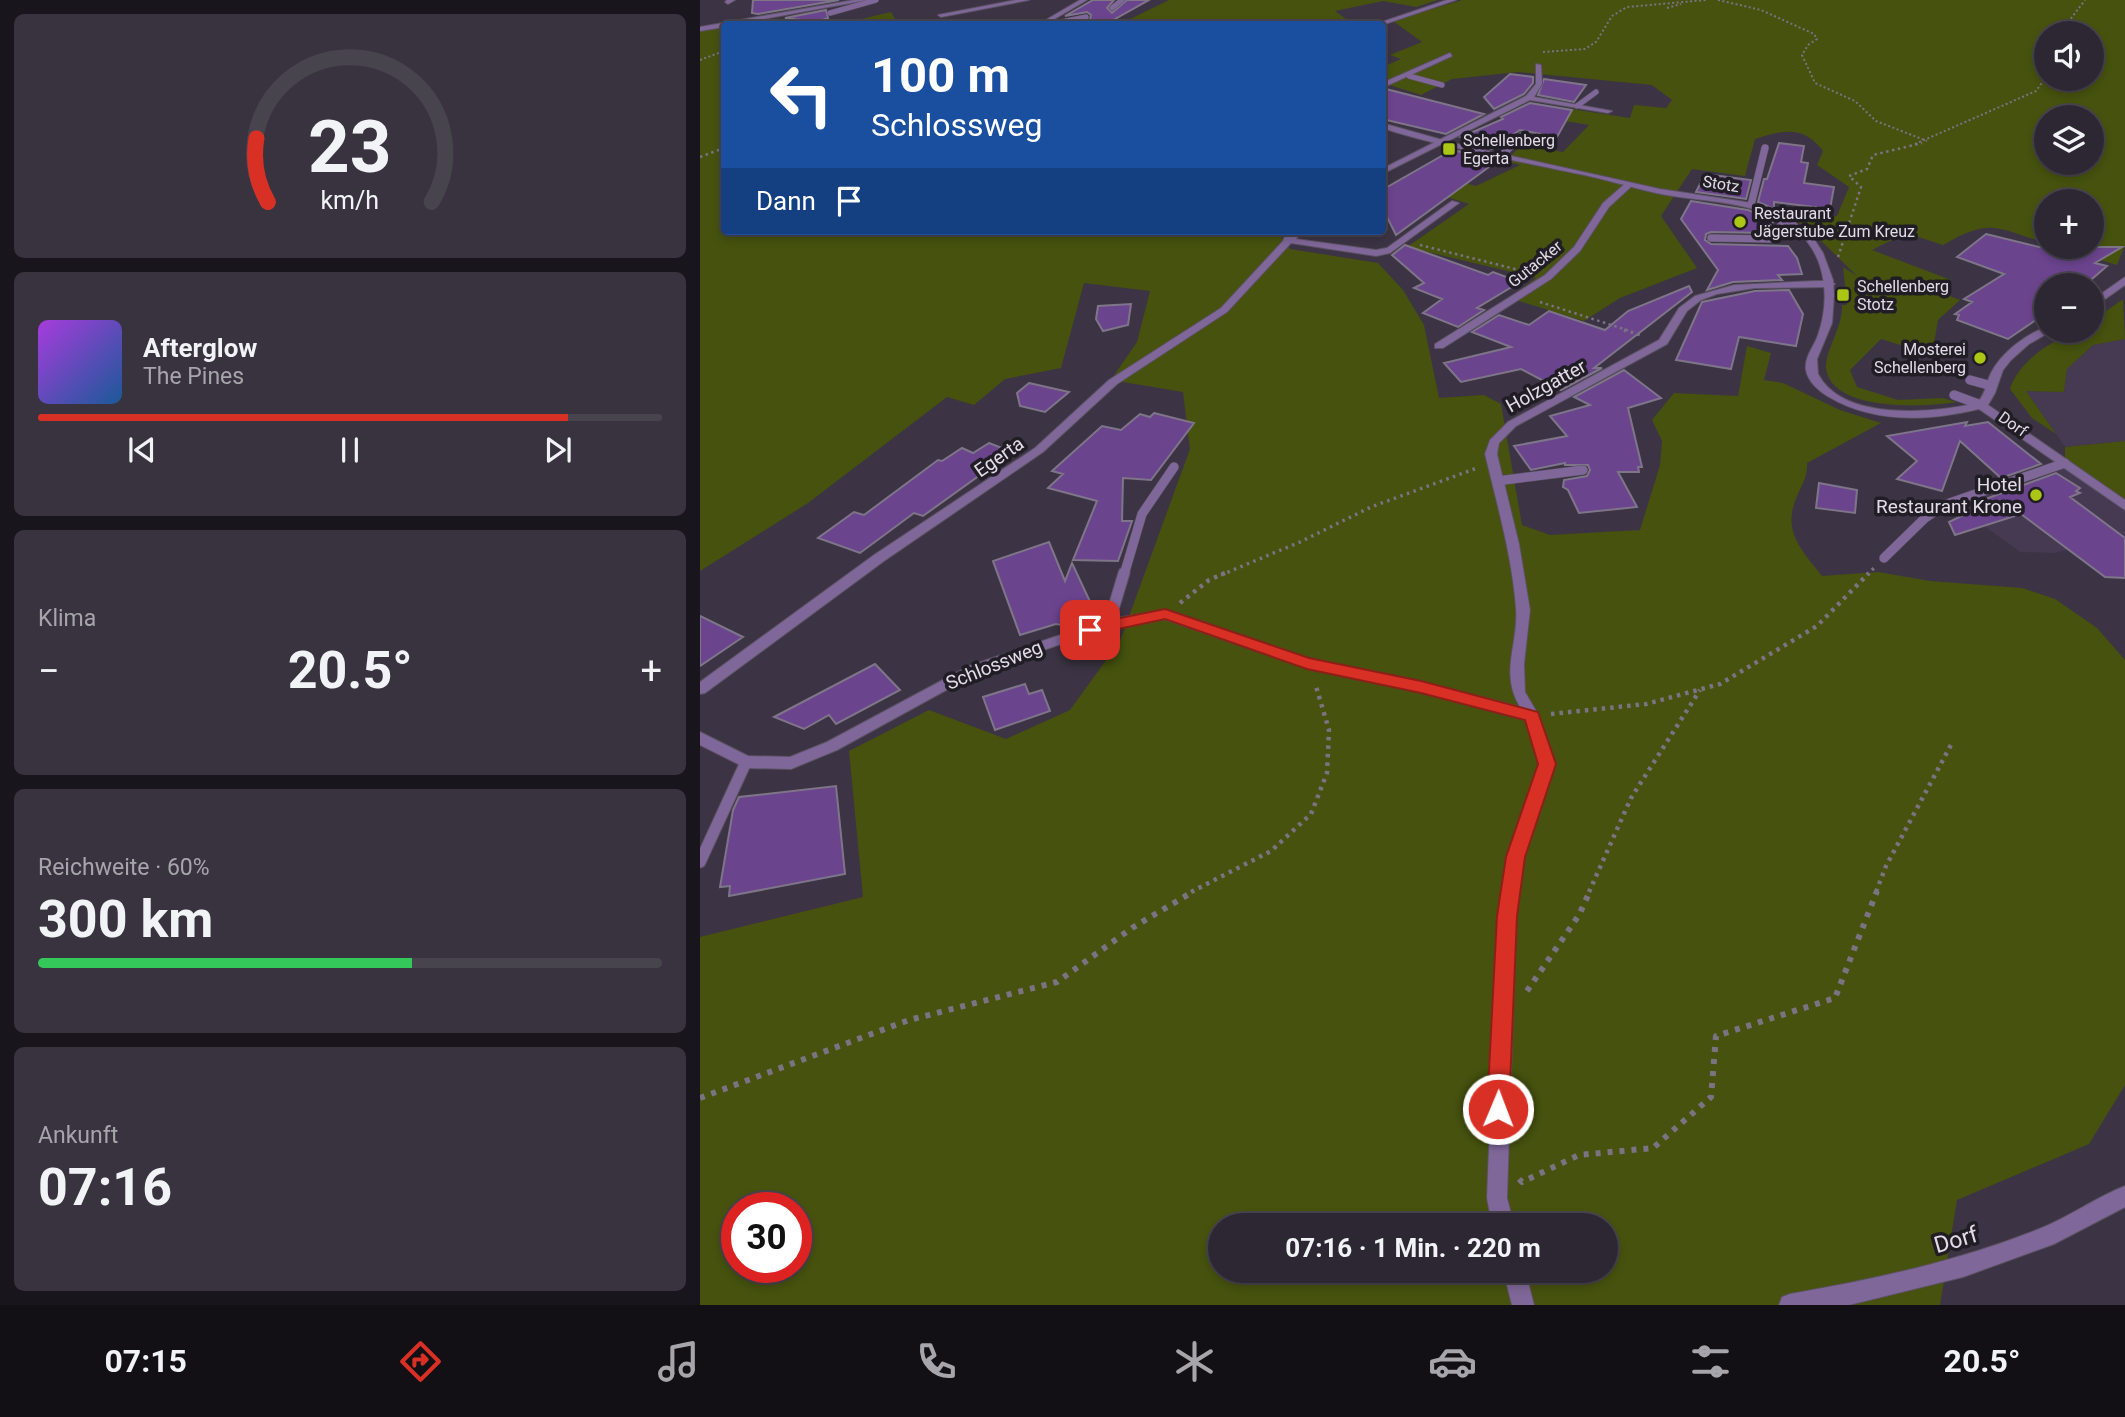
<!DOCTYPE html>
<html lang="de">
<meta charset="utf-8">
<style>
:root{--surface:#2d2733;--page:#39333f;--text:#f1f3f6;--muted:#a7a5ac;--line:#48444e;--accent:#d93025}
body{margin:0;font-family:Roboto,sans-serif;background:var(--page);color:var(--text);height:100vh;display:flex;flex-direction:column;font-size:26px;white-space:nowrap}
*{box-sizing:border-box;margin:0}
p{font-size:23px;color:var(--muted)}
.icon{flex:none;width:38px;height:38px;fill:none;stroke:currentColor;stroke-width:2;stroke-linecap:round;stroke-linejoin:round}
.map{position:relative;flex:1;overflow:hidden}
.panel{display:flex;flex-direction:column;gap:14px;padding:14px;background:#19151c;width:700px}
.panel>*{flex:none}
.guide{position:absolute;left:21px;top:21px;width:665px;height:214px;border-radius:7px;box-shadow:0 4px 10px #0003,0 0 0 2px var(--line);background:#1a4fa0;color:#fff;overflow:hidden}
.controls{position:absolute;left:1334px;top:21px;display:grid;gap:14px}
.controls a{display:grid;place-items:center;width:70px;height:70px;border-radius:50%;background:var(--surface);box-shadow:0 4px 10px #0003,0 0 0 2px var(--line);font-size:35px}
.speed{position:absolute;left:21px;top:1192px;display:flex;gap:14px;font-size:35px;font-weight:700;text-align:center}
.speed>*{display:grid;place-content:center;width:91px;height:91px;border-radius:50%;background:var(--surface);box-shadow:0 4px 10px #0003,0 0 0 2px var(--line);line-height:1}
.speed .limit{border:10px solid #d22;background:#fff;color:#111}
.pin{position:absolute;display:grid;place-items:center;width:60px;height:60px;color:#fff;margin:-30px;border-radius:14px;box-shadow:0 4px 10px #0006}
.me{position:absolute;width:77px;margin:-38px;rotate:1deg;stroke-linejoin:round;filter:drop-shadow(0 0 5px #0008)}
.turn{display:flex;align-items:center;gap:24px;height:147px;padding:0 35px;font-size:32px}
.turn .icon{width:91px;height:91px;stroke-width:2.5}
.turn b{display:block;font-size:49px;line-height:60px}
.then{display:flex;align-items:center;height:66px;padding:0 35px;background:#0003;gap:14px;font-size:26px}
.big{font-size:52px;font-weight:700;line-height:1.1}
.panel .tile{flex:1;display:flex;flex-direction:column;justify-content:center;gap:10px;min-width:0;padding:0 24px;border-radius:10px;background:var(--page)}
.panel .dial{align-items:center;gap:0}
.dial svg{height:182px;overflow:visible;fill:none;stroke:var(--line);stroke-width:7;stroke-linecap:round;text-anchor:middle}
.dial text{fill:var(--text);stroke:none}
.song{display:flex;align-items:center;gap:21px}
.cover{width:84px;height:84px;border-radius:10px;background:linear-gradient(135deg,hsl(280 70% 55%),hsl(210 70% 35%))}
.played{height:7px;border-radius:4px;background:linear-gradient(90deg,var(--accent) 85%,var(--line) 85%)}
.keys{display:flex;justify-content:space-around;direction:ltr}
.heat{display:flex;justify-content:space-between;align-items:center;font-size:38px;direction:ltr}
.charge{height:10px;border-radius:5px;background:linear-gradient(90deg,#34c759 60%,var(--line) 0)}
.trip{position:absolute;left:508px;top:1213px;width:410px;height:70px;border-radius:35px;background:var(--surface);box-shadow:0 4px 10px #0003,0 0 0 2px var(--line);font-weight:700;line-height:70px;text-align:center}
.dock{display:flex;height:112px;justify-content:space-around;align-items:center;background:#121014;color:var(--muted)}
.dock .icon{width:49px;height:49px}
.dock .current{color:var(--accent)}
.dock b{font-size:32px;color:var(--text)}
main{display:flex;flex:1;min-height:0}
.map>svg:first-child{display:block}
</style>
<main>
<section class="panel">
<div class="tile dial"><svg viewBox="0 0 100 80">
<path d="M14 69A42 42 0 1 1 86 69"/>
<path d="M14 69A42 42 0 0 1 9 41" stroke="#d93025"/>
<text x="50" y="56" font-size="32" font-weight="700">23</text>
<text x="50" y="72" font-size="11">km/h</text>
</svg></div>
<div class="tile">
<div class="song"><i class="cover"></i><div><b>Afterglow</b><p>The Pines</p></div></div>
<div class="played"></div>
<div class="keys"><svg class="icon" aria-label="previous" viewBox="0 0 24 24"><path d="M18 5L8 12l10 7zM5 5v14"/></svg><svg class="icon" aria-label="pause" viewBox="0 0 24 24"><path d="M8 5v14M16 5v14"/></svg><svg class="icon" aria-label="next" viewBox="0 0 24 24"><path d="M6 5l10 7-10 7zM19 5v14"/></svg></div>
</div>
<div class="tile"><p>Klima</p>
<div class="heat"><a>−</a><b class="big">20.5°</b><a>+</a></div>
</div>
<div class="tile"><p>Reichweite · 60%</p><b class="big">300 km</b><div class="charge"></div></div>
<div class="tile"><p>Ankunft</p><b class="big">07:16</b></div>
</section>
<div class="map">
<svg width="1425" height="1305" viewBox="0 0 1425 1305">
<rect width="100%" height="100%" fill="#3c3444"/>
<path fill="#453a51" d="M1425,339v102l-60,6 -39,-56 38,1 3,-23 26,-24z
M1352,462l13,1 60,42v70l-34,-31 -37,9 -34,-1 -73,-53z"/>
<path fill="#46520e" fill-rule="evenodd" d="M469,0h269l-22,7 -33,-6 -48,10 18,13h-233z
M762,0h663v245l-8,20 -59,-18h33v-46h-45v42c-50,-15 -55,-26 -103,2l-37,-12 -34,17 79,30 -14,11 23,9 -22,20 -6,35 -51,-16 -31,31 7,17 41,13 44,-2 15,4c-29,5 -126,11 -131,-34 -1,-18 17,-41 16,-63h5l-4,-38 14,9 -48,-47 -14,-8 42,-5 12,-29 -32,-22 6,-14c-20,-26 -39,-21 -68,-12l-10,37 -53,-7 -31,47 36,52 -77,30 -36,23 -75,-23 27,-20 -129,-31 62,-43 -22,-7 18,-14 11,3 44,-21 -15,-4 17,-16 41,7 26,-27 -30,-5 12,-11 59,9 4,-13 32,3 6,-8 -20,-15 -134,-13 -66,7 -31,16 -38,-12v-16l18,-8 -11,-4 32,-13 -29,-21zM1346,33h45v46h-45zM1346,117h45v46h-45z
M191,12l4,7 23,1 4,4h-82z
M24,25v206h565l-8,6 9,12 88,14 25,27 21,35 15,73 45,-3 17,9 21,121 28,10 90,-5 20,-65 2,-24 -10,-21 22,-27 64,3 9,-50 24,7 -7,27 19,3 57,27 41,13 -74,40c1,12 -4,20 -9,31 -17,36 2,54 24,82l56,-4 52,9 92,7 33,11 42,29 28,32v425l-36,59 -132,56 -17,105h-1240v-368l163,-40 -14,-146 80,-41 77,29 64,-29 50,-69 70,-192 -7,-57 -72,-12 26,-38 13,-51 -66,-8 -23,85 -56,11 -31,26 -27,-8 -139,106 -108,68v-540zM37,1208h59v59h-59zM520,1225h385v45h-385z
M1423,299l2,40 -32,6 -26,24 -3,23 -38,-1 30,43 -24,-16 -22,-29c8,-29 52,-58 81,-58v-9z
M1425,441v64l-60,-42v-16z"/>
<path fill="#6b448e" stroke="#7e7688" stroke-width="2" d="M53,0h86l-81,14 -6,-1z
M393,0h21l-7,8 5,5 15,-13h22l-43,24h-30l14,-4 1,-5 -4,-3 -22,4z
M126,10l2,8 -11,4 -32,-4z
M810,74l23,3v6l-9,11 -30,15 -10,-12z
M844,79l42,6 -12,17 -36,-7z
M686,89l98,25 -38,20 -64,-15v-29z
M830,103l42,7 -15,27 -37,-7 -28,19 -28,-6 5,-4 -8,-2 42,-18 -2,-2z
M1079,143l25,3 -3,16 7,1 -4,20 30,4 -4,22 -56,-7v7l-16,-7 6,-23h3z
M752,150l28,6 -10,6 19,5 -93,68 -14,-28v-17z
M1005,174l46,6 -5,19 -50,-7z
M991,201l57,9 26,10 -7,13 -56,-1 -5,2 -1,6 6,4 77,2 9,12 5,16 -24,1 4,5 -49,2 -26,8 11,-20 -37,-51z
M1286,234l53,13h83l-27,16 12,3 -22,19h-39v28l-38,26 -51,-19 2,-5 -4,-1 17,-12 -8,-3 40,-25 -47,-17z
M705,245l83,30 5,-3 27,10 -43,26 7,2 -26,17 -35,-14 19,-14 -28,-11 10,-5 -32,-28z
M989,286l3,6 -98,76h8l-41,22 -40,-21 -60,13 -17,-19 67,-16 -39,-15 27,-17 30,10 20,-14 56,19 23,-19z
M1089,290l14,24 -7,32 -57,-9 -8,32 -55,-9 26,-58 53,-11z
M431,304l-3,21 -25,6 -7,-12 2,-13z
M924,370l37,28 -33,10 14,59h-4l1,5h-21l19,35 -58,6 -11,-23 -5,-3 1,-7 23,-4 3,-6 -2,-5h-23v-2l-34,7 -17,-24 53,-10 -17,-20 40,-11 -16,-8z
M329,383l40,9 -24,20 -25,-6 -3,-13z
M454,413l40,10 -43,57 -28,-2 -1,43h10l-14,40 -45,-1 24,-59 -49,-13 15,-14 -11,-3 50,-45 19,4 19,-16 10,3z
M1267,422l-2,4 23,-4 53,42 -40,14 -41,-37 -18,50 -45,-12 20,-18 -30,-25z
M289,443l23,9 -89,64 -9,-3 -54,40 -42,-15 36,-26 10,3 74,-55 4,1 20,-13 11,5z
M1356,473l24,15 -4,3 4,2 -10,4 55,41v40l-20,-1 -84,-63 -66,21 -6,-13 39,-19 -8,-2z
M1119,483l38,7 -2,23 -39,-5z
M349,542l16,39 7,-18 22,47 -27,8 -6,7 -5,-1 -36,11 -27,-74z
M0,616l43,21 -43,29z
M175,664l25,26 -64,34 -7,-9 -25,14 -30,-12z
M325,684l4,10 13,-4 8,21 -55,19 -12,-33z
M136,786l9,88 -116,22 1,-10 -10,1 13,-77 6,-13z"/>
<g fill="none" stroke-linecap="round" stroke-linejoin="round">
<defs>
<path id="service-far3" d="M412,8l10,-8
M130,13l46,-13
M352,24l34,-7
M709,76l33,9
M877,106l19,-14
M812,144l9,-9"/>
<path id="service-far2" d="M802,155l12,-12
M1051,205l14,-57
M1011,238l59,1 16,-20"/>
<path id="service-far1" d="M1270,380l22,6
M1254,395l27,10
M797,481l86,-11
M1184,558l41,-40 19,-13 121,-42
M424,575l18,-61 32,-47"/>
<path id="service" d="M409,623l15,-50
M0,862l46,-100"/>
<path id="minor" d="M27,0h8l-7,4 -3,-2z
M154,0h13l-131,24h-12v3l-24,4v-4z
M316,0h13l-88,17 -3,-2z
M380,0h7l-41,24h-7z
M750,53l2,3 -70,32v-5z
M836,64l5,1 1,19 -8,13 78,14 -4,2 -78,-13 -148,74v-5l144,-73 10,-12z
M927,182l7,2 -25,23 -29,44 -29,28 -108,69h-8v-4l110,-69 29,-28 29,-44z
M752,201l7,2 -69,50 -14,3 -85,-13 -64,69 -110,72 -74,68 -159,109 -179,132 -5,1v-12l174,-127 161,-107 74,-68 112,-72 62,-67 1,-3 9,-7h9l-6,8 80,11 11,-2z
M1115,281h15l5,3 -5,3 -75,1 -38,6 -16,6 -14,11 -20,33 -151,82 -17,17 -2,11 22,90 11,66 -6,54 1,28 14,24 16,48 -31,93 -8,60 -9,281 7,27h-22l-5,-27 11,-281 10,-60 31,-93 -13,-44 -105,-28 -114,-24 -143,-49 -53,8 -132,45 -142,78 -46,19 -45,-1 -46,-23v-13l48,24 42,1 37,-15 142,-76 135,-46 61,-10 144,49 112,23 99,25c-21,-35 -1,-63 -4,-99 -4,-52 -19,-104 -31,-154l5,-14 18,-18 151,-82 20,-32 16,-12 39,-11z
M803,1270h22l9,35h-22z"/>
<path id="tertiary" d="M747,0h9l-74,25 -6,-1z
M682,123l71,20 207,46 92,14 37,14 25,22 9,14 10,27 1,15 -2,28 -15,36 1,15c25,48 116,39 159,29 9,-9 9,-20 14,-30 10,-20 34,-38 55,-46v4l4,1 -21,12 -18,16 -8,10 -8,23 -7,12 137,95v10l-146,-101c-50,12 -104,15 -150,-12 -9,-5 -21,-15 -23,-27 -2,-13 8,-23 12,-35 12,-34 9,-78 -20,-103 -38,-33 -95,-29 -142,-39 -27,-6 -54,-15 -82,-20 -64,-14 -129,-25 -192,-45z
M1425,277v8l-34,24v-8z
M1425,1186v21l-71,37 -91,33 -114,28h-70l3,-8 8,-3c85,-15 169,-33 249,-65 30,-12 56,-31 86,-43z"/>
</defs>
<use href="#service-far3" stroke="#5a5261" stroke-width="6"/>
<use href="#service-far2" stroke="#5a5261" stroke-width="8"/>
<use href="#service-far1" stroke="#5a5261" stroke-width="10"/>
<use href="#service" stroke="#5a5261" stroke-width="13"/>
<use href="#minor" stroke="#5a5261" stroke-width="2"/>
<use href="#tertiary" stroke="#5a5261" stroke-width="2"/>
<path stroke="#7a7381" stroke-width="2" stroke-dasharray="2 2.5" stroke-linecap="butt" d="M1018,0l43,10 53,24 3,5 -9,6 -6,10 13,28 40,18 21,20 51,20
M967,8l14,-4
M1360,33l25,-33
M843,52l42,-3 11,-7 16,-26 15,-9 79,-7
M0,60l24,-9
M1215,144l121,-53 10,-14 -5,-17 5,-12"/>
<path stroke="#7a7381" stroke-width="2.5" stroke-dasharray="2.5 3.5" stroke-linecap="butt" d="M0,157l24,-9
M720,245l107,27
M1138,257l23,-70 -12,-11 18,-7 6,-14 49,-12
M840,302l90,29"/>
<path stroke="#7a7381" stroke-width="3.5" stroke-dasharray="2.5 4.5" stroke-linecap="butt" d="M924,330l17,5
M521,575l79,-33 71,-35 106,-39
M1167,575l7,-7"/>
<path stroke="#7a7381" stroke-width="4.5" stroke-dasharray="3.5 5" stroke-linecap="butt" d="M480,603l29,-23 16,-7
M851,714l95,-10 74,-20 97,-58 52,-53
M491,892l80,-41 40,-37 16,-41 2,-43 -14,-47
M889,892l42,-94 69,-108
M1176,892l10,-26 66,-123"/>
<path stroke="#7a7381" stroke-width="6" stroke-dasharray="5 7" stroke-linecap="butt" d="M827,991l52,-76 11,-24
M0,1098l209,-78 148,-38 75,-54 62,-37
M819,1179l3,3 57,-27 74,-7 58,-51 5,-61 119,-38 42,-107"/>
<use href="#service-far3" stroke="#806799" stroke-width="5"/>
<use href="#service-far2" stroke="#806799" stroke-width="7"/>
<use href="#service-far1" stroke="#806799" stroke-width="9"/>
<use href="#service" stroke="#806799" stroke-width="11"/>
<use href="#minor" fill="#806799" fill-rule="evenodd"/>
<use href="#tertiary" fill="#806799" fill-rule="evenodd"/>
</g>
<path fill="#d93025" stroke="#8d1f18" stroke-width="2" d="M465,609l144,49 112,23 117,31 18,52 -31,93 -8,59 -8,193 -3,8 -8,3 -8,-3 -3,-8 10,-193 9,-59 32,-93 -13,-44 -104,-27 -114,-24 -142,-50 -75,16 -8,-5 8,-6z"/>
<g fill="#abc615" stroke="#211d25" stroke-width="2.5">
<rect x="742" y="142" width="14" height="14" rx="3.5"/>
<circle cx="1040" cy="222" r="7"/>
<rect x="1136" y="288" width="14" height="14" rx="3.5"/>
<circle cx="1280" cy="358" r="7"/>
<circle cx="1336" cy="495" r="7"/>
</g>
<g text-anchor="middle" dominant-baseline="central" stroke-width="7" stroke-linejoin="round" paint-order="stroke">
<g font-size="16" fill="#e1dce7" stroke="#211d25" text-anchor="start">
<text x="763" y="140">Schellenberg<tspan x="763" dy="18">Egerta</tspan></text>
<text x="1054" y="213">Restaurant<tspan x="1054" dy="18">Jägerstube Zum Kreuz</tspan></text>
<text x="1157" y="286">Schellenberg<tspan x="1157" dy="18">Stotz</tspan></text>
<text x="1266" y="349" text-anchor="end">Mosterei<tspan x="1266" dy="18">Schellenberg</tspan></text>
</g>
<g font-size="16" fill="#e1dce7" stroke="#211d25">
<text transform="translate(1021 184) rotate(9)">Stotz</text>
<text transform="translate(835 264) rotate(-39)">Gutacker</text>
<text transform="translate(1313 424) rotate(35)">Dorf</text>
</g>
<g font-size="19" fill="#e1dce7" stroke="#211d25">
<text transform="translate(846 386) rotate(-29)">Holzgatter</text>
<text transform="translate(299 457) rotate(-35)">Egerta</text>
<text transform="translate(294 665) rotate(-22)">Schlossweg</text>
</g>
<g font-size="19" fill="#e1dce7" stroke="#211d25" text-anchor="end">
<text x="1322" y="484">Hotel<tspan x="1322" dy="22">Restaurant Krone</tspan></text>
</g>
<g font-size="23" fill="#e1dce7" stroke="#211d25">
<text transform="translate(1256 1240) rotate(-16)">Dorf</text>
</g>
</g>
</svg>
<div class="controls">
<a><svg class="icon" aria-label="sound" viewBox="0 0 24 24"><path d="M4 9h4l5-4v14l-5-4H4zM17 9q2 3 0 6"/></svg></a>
<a><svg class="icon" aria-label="layers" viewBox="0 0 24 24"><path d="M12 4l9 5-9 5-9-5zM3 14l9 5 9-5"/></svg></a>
<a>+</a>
<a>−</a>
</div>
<div class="speed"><div class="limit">30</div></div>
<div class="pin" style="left:390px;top:630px;background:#d93025"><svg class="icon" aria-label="arrive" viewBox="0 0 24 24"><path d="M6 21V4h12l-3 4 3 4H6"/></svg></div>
<svg class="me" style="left:798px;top:1109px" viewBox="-20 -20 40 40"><circle r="17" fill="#d93025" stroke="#fff" stroke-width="3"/><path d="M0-11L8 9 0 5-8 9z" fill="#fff"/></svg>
<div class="trip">07:16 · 1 Min. · 220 m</div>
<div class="guide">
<div class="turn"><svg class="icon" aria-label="left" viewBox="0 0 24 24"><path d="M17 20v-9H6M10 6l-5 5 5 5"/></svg><div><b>100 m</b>Schlossweg</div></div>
<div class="then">Dann<svg class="icon" aria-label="arrive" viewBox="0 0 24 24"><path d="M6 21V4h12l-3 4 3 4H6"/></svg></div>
</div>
</div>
</main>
<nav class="dock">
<b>07:15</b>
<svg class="icon current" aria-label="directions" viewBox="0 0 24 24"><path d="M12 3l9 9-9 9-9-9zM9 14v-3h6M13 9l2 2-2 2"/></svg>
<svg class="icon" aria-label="music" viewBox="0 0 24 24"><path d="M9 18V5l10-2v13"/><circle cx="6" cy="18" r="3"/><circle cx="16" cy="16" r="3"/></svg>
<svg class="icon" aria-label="phone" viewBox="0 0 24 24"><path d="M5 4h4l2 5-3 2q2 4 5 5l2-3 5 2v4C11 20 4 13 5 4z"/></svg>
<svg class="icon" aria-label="climate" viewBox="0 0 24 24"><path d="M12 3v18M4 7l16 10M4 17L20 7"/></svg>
<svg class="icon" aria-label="car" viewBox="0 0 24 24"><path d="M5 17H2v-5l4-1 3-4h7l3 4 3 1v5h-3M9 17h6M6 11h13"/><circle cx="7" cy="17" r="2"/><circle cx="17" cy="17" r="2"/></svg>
<svg class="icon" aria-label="filters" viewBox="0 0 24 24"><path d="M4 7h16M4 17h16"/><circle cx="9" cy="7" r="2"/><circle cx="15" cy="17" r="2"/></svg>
<b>20.5°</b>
</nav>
